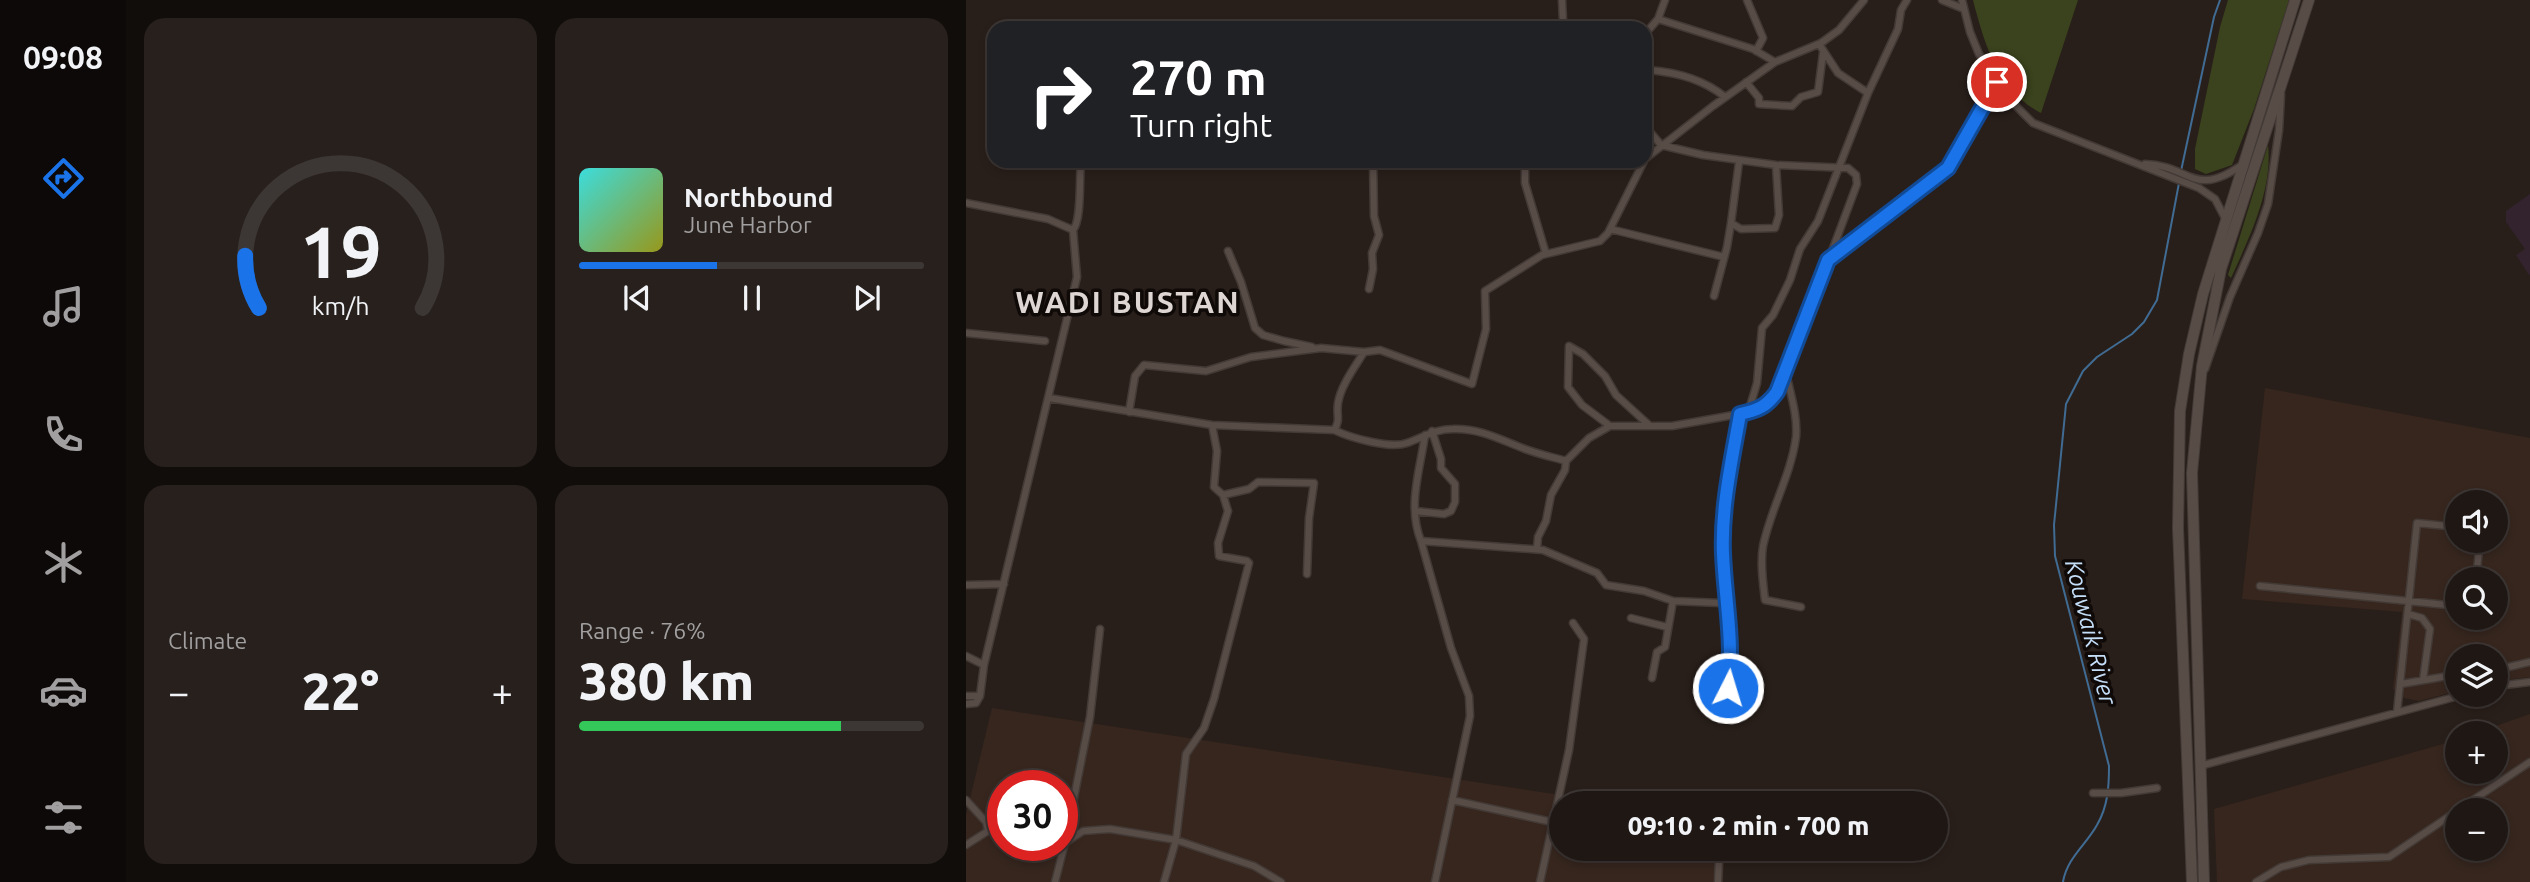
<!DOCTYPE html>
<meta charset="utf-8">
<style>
:root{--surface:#1f1714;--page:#27201d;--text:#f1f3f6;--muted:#a19fa0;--line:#3c3634;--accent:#1a73e8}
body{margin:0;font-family:Ubuntu,sans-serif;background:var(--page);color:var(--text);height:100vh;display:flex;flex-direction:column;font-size:26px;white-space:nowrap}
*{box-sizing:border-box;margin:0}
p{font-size:23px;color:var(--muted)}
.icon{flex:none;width:38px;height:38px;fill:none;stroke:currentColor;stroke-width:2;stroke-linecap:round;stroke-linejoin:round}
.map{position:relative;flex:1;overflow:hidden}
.details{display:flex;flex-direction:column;gap:18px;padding:18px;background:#110d0b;width:840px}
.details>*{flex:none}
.hud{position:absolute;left:21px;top:21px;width:665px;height:147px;border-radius:21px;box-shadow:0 4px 10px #0003,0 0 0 2px var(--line);background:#202124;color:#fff;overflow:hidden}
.fabs{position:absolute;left:1479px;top:490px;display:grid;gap:14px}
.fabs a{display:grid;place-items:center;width:63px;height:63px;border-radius:50%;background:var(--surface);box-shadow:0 4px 10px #0003,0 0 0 2px var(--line);font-size:35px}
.speed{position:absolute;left:21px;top:770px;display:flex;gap:14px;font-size:35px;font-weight:700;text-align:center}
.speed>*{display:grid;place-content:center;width:91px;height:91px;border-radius:50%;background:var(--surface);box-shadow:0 4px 10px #0003,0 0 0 2px var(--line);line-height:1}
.speed .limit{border:10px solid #d22;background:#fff;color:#111}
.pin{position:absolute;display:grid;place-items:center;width:60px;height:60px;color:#fff;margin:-30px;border:4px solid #fff;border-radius:50%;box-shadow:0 2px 7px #0007}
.me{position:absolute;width:77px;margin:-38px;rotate:5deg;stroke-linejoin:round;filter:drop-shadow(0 0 5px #0008)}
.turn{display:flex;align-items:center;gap:24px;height:147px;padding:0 28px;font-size:32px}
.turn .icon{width:91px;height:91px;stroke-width:2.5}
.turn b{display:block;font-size:49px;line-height:60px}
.big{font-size:52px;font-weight:800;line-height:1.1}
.details .card{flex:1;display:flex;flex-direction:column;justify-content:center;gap:10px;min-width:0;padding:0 24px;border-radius:21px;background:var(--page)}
.details .dial{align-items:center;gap:0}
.dial svg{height:182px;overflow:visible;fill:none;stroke:var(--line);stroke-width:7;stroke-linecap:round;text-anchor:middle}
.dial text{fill:var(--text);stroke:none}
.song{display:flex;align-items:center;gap:21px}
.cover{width:84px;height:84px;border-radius:10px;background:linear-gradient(135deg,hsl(180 70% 55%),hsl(60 70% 35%))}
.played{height:7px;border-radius:4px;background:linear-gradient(90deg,var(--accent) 40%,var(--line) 40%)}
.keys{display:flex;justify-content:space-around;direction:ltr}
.heat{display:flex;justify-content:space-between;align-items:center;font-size:38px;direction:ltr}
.charge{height:10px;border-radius:5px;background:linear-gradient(90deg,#34c759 76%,var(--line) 0)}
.details .tiles{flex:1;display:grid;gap:18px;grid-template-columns:repeat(2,1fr)}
.trip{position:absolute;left:583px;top:791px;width:399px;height:70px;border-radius:35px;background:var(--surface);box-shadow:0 4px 10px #0003,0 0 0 2px var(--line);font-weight:800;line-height:70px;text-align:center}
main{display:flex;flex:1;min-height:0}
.dock{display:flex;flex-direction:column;width:126px;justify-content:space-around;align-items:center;background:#0c0908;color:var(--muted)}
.dock .icon{width:49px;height:49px}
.dock .on{color:var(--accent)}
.dock b{font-size:32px;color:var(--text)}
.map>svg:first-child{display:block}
</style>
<main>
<nav class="dock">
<b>09:08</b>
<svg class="icon on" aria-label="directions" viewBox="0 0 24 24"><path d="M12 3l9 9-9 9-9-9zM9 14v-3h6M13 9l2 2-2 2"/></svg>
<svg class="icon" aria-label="music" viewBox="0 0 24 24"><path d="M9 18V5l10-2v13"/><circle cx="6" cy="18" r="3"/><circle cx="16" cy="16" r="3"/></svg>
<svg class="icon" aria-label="phone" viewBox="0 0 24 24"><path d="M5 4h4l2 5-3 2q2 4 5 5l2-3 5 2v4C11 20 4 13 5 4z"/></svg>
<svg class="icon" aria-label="climate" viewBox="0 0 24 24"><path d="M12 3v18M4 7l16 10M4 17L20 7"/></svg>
<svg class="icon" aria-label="car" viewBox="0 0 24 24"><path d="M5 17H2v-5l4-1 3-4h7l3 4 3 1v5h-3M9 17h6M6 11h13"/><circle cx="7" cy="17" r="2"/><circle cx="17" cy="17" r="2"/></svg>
<svg class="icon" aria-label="filters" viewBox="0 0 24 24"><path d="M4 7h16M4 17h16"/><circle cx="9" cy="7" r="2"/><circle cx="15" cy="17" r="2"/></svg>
</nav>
<section class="details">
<div class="tiles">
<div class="card dial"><svg viewBox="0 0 100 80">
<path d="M14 69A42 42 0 1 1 86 69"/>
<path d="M14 69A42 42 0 0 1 8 46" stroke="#1a73e8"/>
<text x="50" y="56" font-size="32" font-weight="700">19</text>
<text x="50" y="72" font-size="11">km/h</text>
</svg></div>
<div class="card">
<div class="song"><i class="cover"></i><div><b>Northbound</b><p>June Harbor</p></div></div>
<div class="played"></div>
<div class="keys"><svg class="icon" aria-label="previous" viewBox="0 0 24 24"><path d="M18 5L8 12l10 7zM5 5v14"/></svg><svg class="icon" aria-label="pause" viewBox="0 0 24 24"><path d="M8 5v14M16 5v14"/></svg><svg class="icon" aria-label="next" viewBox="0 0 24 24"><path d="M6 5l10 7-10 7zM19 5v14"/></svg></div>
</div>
<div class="card"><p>Climate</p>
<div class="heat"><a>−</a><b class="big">22°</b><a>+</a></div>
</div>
<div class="card"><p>Range · 76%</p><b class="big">380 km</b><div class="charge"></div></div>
</div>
</section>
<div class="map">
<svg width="1564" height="882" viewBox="0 0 1564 882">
<rect width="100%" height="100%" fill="#291f1a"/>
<path fill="#36261e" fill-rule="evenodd" d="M1299,388l265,50v239l-34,4v-25h-39v35l-38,10 -15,-3 -11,-9 9,-77 -160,-13zM1491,502h39v39h-39zM1491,579h39v39h-39z
M26,708l621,95h-52v46h164l-2,33h-757v-67zM37,786h59v59h-59z
M1564,714v168h-313l-3,-73 243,-69v32h39v-39h-20zM1491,810h39v39h-39z"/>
<path fill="#32232e" d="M1564,194v80l-1,1 -13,-20 9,-6 -19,-27v-11z"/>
<path fill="#3a431d" d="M1007,0h105l-37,113c-43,-22 -57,-70 -68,-113z
M1262,0h61l-35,109 -22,56 -26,9 -11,-5v-20l25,-122z
M1302,145c5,45 -19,93 -37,133l-3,-3z"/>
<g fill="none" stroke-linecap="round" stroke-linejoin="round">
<path stroke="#406b93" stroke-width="2" d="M1215,171l33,-154 6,-17
M1097,882c4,-24 23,-37 34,-57 11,-19 12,-38 12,-59l-54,-210 -1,-31 12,-121 17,-33 14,-14 35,-23 12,-12 13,-22 22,-117"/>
<defs>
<path id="street" d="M596,0l1,21 9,7
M781,0l16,38 -7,13
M976,0l22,9
M996,0l8,32 9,22 25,40 29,29 166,65 16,11 10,19
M692,19l7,-19
M679,34l13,-15 95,30 22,13
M853,44l19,29 30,20 30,-64 3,-19 6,-10
M682,70c28,2 55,9 77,27
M780,82l13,16v6l33,2 9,-9 17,-5 5,-39
M679,126l16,19 42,10 73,10 72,3 8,7 1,9 -28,75
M679,159l68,-53 62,-44 46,-19 18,-13 25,-30
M344,161l2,3 13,-3
M559,161v22l21,71
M773,162l-8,61 10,6 34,-1 4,-13 -3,-50
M1179,164c45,1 48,35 97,1
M0,203l82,16 25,11 4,47 -93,388 -4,31 -4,7 -10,1
M644,229l114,28
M107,230c9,-10 6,-52 8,-69
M262,251l13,31 14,46 8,7 21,6 28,6
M403,289l4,-20 -1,-16 7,-18 -5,-19 -1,-55
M748,296l13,-49 4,-24
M0,333l79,8
M1239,369l25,-72 28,-64 10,-29 11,-74 2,-36
M820,373c4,19 12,43 10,64 -5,38 -25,71 -33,109 -3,17 0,37 2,54l36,7
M83,398l163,27 122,5c17,8 56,19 73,13 17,-6 28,-14 46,-14 27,-1 48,11 72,20 13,5 27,8 41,12l23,-23 21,-12h62l84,-15 12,-6 9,-13 51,-132 120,-92 49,-86
M163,412l6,-36 9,-11 62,6 45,-14 70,-9 43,4 16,-2 92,34 14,-55 -1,-38 57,-36 58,-14 8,-8 36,-72
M782,413l9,-30 5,-55 11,-13 17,-35 10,-31 18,-28 50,-128
M246,425l5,26 -3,36 9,8 26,-6 9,-7 56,1 -5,35 -2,56
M644,426l-28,-21 -14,-18 1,-41 14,8 22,22 11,19 34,31
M368,430c7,-10 2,-15 4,-27 3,-18 17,-36 26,-51
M459,435c-5,35 -18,71 -4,106l122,9 54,23 9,12 38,6 29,10 48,2 6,-3 -4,-47 3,-50 14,-89
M449,511l29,3 7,-3 4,-9v-18l-14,-16v-9l-9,-28
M455,541l30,107 18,48 1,20 -35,166
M571,549l1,-12 8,-16 5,-26 14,-25 1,-9
M1510,579l4,-38
M0,585l38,-1
M1294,586l197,20
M1442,614l14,4 8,11 -7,51
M665,618l36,9
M0,656l18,9
M1530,670l34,-8
M686,678l5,-26 8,-5 8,-46
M1435,684l47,-8 9,1
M1530,686l34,-4
M747,687l15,1 3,-26 -4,-62
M0,696h14
M1431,712l20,-189 40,4
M1234,766l262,-71
M1127,793h28l36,-5
M0,800l20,22 2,9 -22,14
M486,800l109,24
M1492,810l72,-48
M99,843l25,-126 10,-88
M711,849l42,9 -1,24
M89,882l10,-39 18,-12 27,-2 66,11 78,26 27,16
M198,882l12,-42 10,-86 18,-26 10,-29 35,-136 -2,-2 -28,-5 -1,-13 10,-32 -5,-16
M574,882l29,-132 15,-111 -11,-16
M1290,882l25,-15 28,-7 80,-3 68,-46"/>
<path id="secondary" d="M1226,882l-14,-354 2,-117 9,-57 14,-60 92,-294
M1238,882l-12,-409 10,-107 19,-97 88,-269"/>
</defs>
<use href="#street" stroke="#433a36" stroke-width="9"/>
<use href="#secondary" stroke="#433a36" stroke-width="12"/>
<use href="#street" stroke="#584c47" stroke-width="6"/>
<use href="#secondary" stroke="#584c47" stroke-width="10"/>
</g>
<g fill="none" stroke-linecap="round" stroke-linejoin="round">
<defs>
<path id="route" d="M762,688c6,-45 -3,-89 -5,-134 -2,-47 9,-94 17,-140 18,-4 26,-7 37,-22l51,-132 120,-92 49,-86"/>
</defs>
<use href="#route" stroke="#114b97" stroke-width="18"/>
<use href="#route" stroke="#1a73e8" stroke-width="12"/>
</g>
<g text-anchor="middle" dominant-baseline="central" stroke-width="7" stroke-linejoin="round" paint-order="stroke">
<g font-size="24" font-style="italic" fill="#c5def8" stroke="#0f0a08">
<text transform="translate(1125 632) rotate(76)">Kouwaik River</text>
</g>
<g font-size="30" font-weight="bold" letter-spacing="2" fill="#ded6d3" stroke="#0f0a08">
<text x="162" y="302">WADI BUSTAN</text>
</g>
</g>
</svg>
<div class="fabs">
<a><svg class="icon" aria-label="sound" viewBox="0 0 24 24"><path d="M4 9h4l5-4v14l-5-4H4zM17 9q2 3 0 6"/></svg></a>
<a><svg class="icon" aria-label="search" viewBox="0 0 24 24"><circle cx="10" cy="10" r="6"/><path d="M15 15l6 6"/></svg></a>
<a><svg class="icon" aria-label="layers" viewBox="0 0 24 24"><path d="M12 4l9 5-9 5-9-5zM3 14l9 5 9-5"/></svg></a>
<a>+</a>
<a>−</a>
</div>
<div class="speed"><div class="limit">30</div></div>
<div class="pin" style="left:1031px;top:82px;background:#d93025"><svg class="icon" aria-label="arrive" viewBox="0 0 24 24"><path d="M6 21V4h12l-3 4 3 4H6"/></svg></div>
<svg class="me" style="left:762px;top:688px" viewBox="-20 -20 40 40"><circle r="17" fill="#1a73e8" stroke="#fff" stroke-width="3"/><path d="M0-11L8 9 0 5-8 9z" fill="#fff"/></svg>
<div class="trip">09:10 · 2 min · 700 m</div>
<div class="hud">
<div class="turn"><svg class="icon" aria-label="right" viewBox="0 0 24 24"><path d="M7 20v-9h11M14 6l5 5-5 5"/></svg><div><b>270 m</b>Turn right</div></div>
</div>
</div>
</main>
